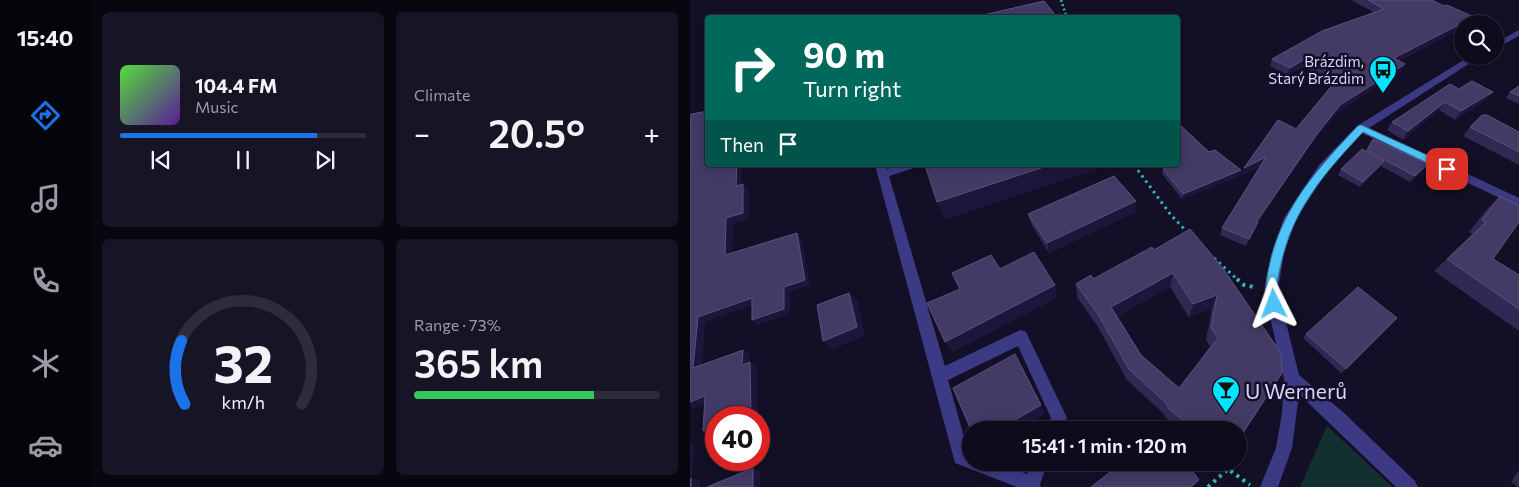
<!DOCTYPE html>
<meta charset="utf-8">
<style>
:root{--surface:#0e0b1c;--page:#171425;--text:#f1f3f6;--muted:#9b9ba3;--line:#2e2b3b;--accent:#1a73e8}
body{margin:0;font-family:Commissioner,sans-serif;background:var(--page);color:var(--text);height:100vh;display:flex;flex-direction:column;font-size:19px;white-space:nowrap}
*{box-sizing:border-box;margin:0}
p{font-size:16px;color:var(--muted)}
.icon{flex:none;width:28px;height:28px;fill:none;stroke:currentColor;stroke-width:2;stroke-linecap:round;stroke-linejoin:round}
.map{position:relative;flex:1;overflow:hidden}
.panel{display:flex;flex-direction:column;gap:12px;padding:12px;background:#08060f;width:600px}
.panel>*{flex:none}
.banner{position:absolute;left:15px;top:15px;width:475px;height:152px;border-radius:5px;box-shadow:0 2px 12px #0003,0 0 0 1px var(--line);background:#00695c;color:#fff;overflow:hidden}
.tools{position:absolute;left:764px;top:15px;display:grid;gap:10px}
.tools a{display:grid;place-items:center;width:50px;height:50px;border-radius:50%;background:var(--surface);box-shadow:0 2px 12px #0003,0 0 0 1px var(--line);font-size:25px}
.speed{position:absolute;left:15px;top:406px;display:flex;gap:10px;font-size:25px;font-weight:700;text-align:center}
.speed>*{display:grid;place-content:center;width:65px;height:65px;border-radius:50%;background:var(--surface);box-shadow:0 2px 12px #0003,0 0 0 1px var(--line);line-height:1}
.speed .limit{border:8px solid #d22;background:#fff;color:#111}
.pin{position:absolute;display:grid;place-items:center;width:42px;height:42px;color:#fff;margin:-21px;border-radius:10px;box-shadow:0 2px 8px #0006}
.me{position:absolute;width:55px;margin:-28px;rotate:357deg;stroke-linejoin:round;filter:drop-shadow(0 0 4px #0008)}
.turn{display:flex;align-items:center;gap:18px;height:105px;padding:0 15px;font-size:22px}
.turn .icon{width:65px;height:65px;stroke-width:2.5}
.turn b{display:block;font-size:35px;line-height:42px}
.then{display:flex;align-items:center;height:48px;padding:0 15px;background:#0003;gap:10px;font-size:19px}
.big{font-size:38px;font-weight:600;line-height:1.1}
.panel .card{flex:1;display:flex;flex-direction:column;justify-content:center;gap:8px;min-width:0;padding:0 18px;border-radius:8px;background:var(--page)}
.panel .dial{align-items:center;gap:0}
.dial svg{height:130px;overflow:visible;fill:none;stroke:var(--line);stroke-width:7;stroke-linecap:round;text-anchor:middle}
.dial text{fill:var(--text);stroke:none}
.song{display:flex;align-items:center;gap:15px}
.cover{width:60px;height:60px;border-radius:8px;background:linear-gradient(135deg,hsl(110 70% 55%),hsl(270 70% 35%))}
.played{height:5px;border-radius:2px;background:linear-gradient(90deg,var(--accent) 80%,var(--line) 80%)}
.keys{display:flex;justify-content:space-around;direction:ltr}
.heat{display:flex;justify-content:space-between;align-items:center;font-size:28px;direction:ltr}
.charge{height:8px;border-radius:4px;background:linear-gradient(90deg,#34c759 73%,var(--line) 0)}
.panel .tiles{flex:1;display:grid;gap:12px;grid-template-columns:repeat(2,1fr)}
.trip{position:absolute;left:272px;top:421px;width:285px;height:50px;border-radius:25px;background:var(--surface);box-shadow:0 2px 12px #0003,0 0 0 1px var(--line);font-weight:600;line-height:50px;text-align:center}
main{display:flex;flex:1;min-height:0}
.dock{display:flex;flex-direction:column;width:90px;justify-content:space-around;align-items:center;background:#06040b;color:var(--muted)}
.dock .icon{width:35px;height:35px}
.dock .on{color:var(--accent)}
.dock b{font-size:22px;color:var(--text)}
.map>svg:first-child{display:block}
</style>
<main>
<nav class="dock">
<b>15:40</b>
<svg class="icon on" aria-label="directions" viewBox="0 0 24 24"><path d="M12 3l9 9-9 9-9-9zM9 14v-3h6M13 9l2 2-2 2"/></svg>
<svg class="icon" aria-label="music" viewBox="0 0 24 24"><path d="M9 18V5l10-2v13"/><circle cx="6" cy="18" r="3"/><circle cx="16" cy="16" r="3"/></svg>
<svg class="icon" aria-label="phone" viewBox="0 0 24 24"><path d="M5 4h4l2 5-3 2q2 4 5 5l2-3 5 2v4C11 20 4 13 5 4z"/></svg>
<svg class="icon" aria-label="climate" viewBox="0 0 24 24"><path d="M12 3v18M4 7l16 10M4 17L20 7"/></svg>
<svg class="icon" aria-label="car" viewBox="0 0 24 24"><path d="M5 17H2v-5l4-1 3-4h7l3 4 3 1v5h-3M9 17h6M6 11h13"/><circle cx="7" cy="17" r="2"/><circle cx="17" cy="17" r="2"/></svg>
</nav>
<section class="panel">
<div class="tiles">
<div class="card">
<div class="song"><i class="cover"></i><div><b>104.4 FM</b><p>Music</p></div></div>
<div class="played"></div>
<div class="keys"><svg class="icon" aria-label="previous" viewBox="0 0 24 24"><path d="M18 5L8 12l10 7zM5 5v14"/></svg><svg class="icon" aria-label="pause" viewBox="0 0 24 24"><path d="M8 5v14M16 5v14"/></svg><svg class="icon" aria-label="next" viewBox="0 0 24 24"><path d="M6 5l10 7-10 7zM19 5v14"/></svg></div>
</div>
<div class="card"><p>Climate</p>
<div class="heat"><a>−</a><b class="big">20.5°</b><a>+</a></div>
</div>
<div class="card dial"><svg viewBox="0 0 100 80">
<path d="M14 69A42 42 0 1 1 86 69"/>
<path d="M14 69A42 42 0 0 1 12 30" stroke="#1a73e8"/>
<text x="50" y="56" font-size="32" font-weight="700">32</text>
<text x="50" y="72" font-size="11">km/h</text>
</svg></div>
<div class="card"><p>Range · 73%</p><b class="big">365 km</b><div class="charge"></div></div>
</div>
</section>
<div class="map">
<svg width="829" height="487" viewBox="0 0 829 487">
<rect width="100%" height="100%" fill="#130f26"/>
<path fill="#12302f" d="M637,426l66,61h-93z"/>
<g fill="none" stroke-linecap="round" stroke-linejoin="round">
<path stroke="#2fb8b0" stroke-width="2.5" stroke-dasharray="2 2.5" stroke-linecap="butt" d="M371,0l6,18"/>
<path stroke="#2fb8b0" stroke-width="3" stroke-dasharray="2.5 4" stroke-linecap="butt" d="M444,165l37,50 17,18
M524,258l24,22"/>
<path stroke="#2fb8b0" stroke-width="4" stroke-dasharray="3 4.5" stroke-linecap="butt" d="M547,279l7,6 10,2
M518,487l20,-18 22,16"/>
<path fill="#3d3a85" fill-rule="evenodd" d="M829,30v6l-24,13v-6z
M780,56h11l-112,72 150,70v9l-157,-74 -35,38 -31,48 -12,34 -6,37 21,85 44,37 72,69 3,6h-22l-97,-93 -7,54 -14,39h-18l16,-39 6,-35 2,-34 -20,-89 8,-37 12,-35 35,-53 38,-39z
M185,165h10l2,4 11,-4h17l-1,3 -25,8 56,190 71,-34 5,-2 5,2 41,86 -5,12h-16l5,-12 -33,-72 -70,34 20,71 3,2v9h27l29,12 4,-12h17l-8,22 1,3h-24l-62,-24z"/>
</g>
<path fill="#312854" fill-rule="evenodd" d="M661,0h81l30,24v4l-63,33 6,3 -4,7 -65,42 -23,28 -55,81 -3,7 -9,17 -26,-11 2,-7 38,-62 -19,9 3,-7 52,-39 37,-45 -31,-17 -15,8 -17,-9 2,-7 101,-47z
M829,86v18l-13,-6 4,-6z
M769,89l34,3 -7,8 -31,20 -16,-10 -36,30 -16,-10 5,-8z
M780,127l49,5v33l-56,-29z
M683,139l51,30 -14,13 -29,-16 -21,21 -22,-12 3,-6 25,-18z
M519,152l32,18 -2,6 -57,23 -20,-25 1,-5 2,-1v-3z
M810,196l-7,63 26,16v56l-85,-60 39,-37 -4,-2 18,-23z
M446,201l-1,11 -86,41 -18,-29 -3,-10z
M464,250l68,17 17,163h-58l-16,-13v-2l-38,-35 -29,-53 -21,-30 -1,-13 17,-5zM480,287l19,30 23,-9 -6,32 4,7 -31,41 -38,-33 -24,-39z
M616,334l40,35 -5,4 -38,-35z
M829,470v17h-1l-7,-5z"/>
<path fill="#1d163a" d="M784,17l-5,7h-7v4l-72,38 4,-8z
M615,59l-3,8 -15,8 3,-7z
M715,64l-4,7 -65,42 -23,28 -59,87 3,-7 60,-87 23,-29z
M803,92l-7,8 -31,20 6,-9z
M755,102l-6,8 -36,30 5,-9z
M576,157l-3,8 -22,10 3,-7z
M694,161l-4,5 -20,21 3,-5z
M738,164l-4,5 -14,13 5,-6z
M47,165h6l-2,27 -5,-6z
M360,165h50v3l-155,52 -8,-18z
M551,170l-2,6 -57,23 1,-5z
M53,184l6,6v29l-16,5 -1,36 -7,-5 1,-37z
M446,201l-1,11 -86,41 -2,-10z
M568,222l-3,7 -9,17 3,-7z
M107,233l5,6 8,46 -20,7v22l-32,11 -6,-5 32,-33z
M483,273l-3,14 -59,33v-13z
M365,285l2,13 -104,54 -8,-10z
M159,293l9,9 7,34 -32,13 -10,-8z
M527,295l-5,13 -23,9 4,-13z
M62,298l7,5 -54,19 -3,50 -9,-4 5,-51z
M53,350l7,4 -1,16 -7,-5z
M60,362l7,5 1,51h-7z
M15,396l8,4 -19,8 -4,-2v-4z
M351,405l4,9 -28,16h-19z
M26,426v6l-5,2 -8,-3z
M0,442l4,2 -2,34 8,2v7h-9l-1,-4z
M63,468l7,3v16h-7z"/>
<path fill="#433a66" stroke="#5a527e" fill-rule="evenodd" d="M678,0h64l12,6 3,-1 27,12 -80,41 11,6 -65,41 -23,29 -60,87 1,1 -9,17 -27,-11 44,-71 -22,11 34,-48 18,9 43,-52 -34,-18 -15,9 -18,-9 50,-28 62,-22z
M354,1l14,17h-88z
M782,81l21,11 -32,19 -16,-9 -37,29 -16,-9 58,-38 9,5z
M829,86v10l-9,-4z
M18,111v54h29l-1,21 7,-2v29l-17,5 -1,37 72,-22 8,47 -21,7v22l-32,11v-22l-54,19 -5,51 50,-18 -1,15 8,-3 1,56h-35v8l-13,5 2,-35 -15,6v-274l1,-14z
M792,115h5l32,17v20l-49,-25z
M488,123l31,29 6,-2 26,20 -58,24 -20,-25 3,-2 -1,-2h13z
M683,139l55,25 -13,12 -48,-26z
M672,149l22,12 -21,21 -22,-13z
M235,165h125l-113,37z
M424,176l22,25 -89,42 -19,-29z
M810,196l19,10v16l-26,37 26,16v34l-72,-50 39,-37 -4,-2z
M500,229l32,38 59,86 1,20 -43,66v-9h-44l-27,-22v-3l-39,-36 -31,-55 -22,-30 15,-9 2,4 59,-32 2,3zM483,273l20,31 24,-9 -6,33 7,10 -39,50 -38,-33 -30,-48z
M344,252l21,33 -110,57 -18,-39 33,-14 -8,-16 39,-18 9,14z
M668,287l39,31 -51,51 -40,-35z
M159,293l8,34 -34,14 -6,-36z
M325,354l26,51 -43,25h-27l-18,-42z
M433,462h63l13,18 -8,7h-100z
M63,468v19h-46z
M1,478v9h-1v-8z"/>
<path fill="#4fc3f7" stroke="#337fa1" d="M671,125l90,41 1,3 -5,3 -3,-1 -81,-39c-34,36 -66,72 -79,120 -3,11 -7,26 -7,38 0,7 5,11 1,18l-4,2 -4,-2c-7,-14 -4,-26 -1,-41 12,-59 49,-99 89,-141z"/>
<defs>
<symbol id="bus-pin" viewBox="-11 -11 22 30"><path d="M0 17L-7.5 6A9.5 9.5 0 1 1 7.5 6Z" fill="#00e5ff" stroke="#130f26"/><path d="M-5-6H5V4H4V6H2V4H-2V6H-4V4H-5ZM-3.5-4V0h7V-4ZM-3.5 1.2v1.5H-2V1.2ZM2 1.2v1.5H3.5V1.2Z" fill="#111"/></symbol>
<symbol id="bar-pin" viewBox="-11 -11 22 30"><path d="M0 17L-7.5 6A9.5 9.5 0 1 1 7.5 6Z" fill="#00e5ff" stroke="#130f26"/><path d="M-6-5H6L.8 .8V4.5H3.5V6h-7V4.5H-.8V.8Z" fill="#111"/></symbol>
</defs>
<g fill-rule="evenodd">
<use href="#bus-pin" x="677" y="54" width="32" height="43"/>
<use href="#bar-pin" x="520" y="374" width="32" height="43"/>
</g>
<g text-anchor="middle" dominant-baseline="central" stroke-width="5" stroke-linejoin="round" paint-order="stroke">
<g font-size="15" fill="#d9d4ff" stroke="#130f26" text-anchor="end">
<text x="674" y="61">Brázdim,<tspan x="674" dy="17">Starý Brázdim</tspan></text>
</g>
<g font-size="21" fill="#d9d4ff" stroke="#130f26" text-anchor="start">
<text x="555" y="390">U Wernerů</text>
</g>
</g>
</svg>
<div class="tools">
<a><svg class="icon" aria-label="search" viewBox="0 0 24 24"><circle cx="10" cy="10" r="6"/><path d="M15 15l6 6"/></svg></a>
</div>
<div class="speed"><div class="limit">40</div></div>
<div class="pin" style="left:757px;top:169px;background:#d93025"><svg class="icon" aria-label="arrive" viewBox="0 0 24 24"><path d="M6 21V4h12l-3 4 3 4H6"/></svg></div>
<svg class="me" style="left:584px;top:304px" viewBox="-20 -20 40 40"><path d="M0-17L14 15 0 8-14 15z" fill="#4fc3f7" stroke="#fff" stroke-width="4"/></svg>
<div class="trip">15:41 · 1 min · 120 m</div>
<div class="banner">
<div class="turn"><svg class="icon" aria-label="right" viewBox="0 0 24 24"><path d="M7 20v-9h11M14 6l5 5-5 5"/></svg><div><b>90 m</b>Turn right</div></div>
<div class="then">Then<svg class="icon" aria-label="arrive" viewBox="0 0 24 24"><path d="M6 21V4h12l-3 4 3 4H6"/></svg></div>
</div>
</div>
</main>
